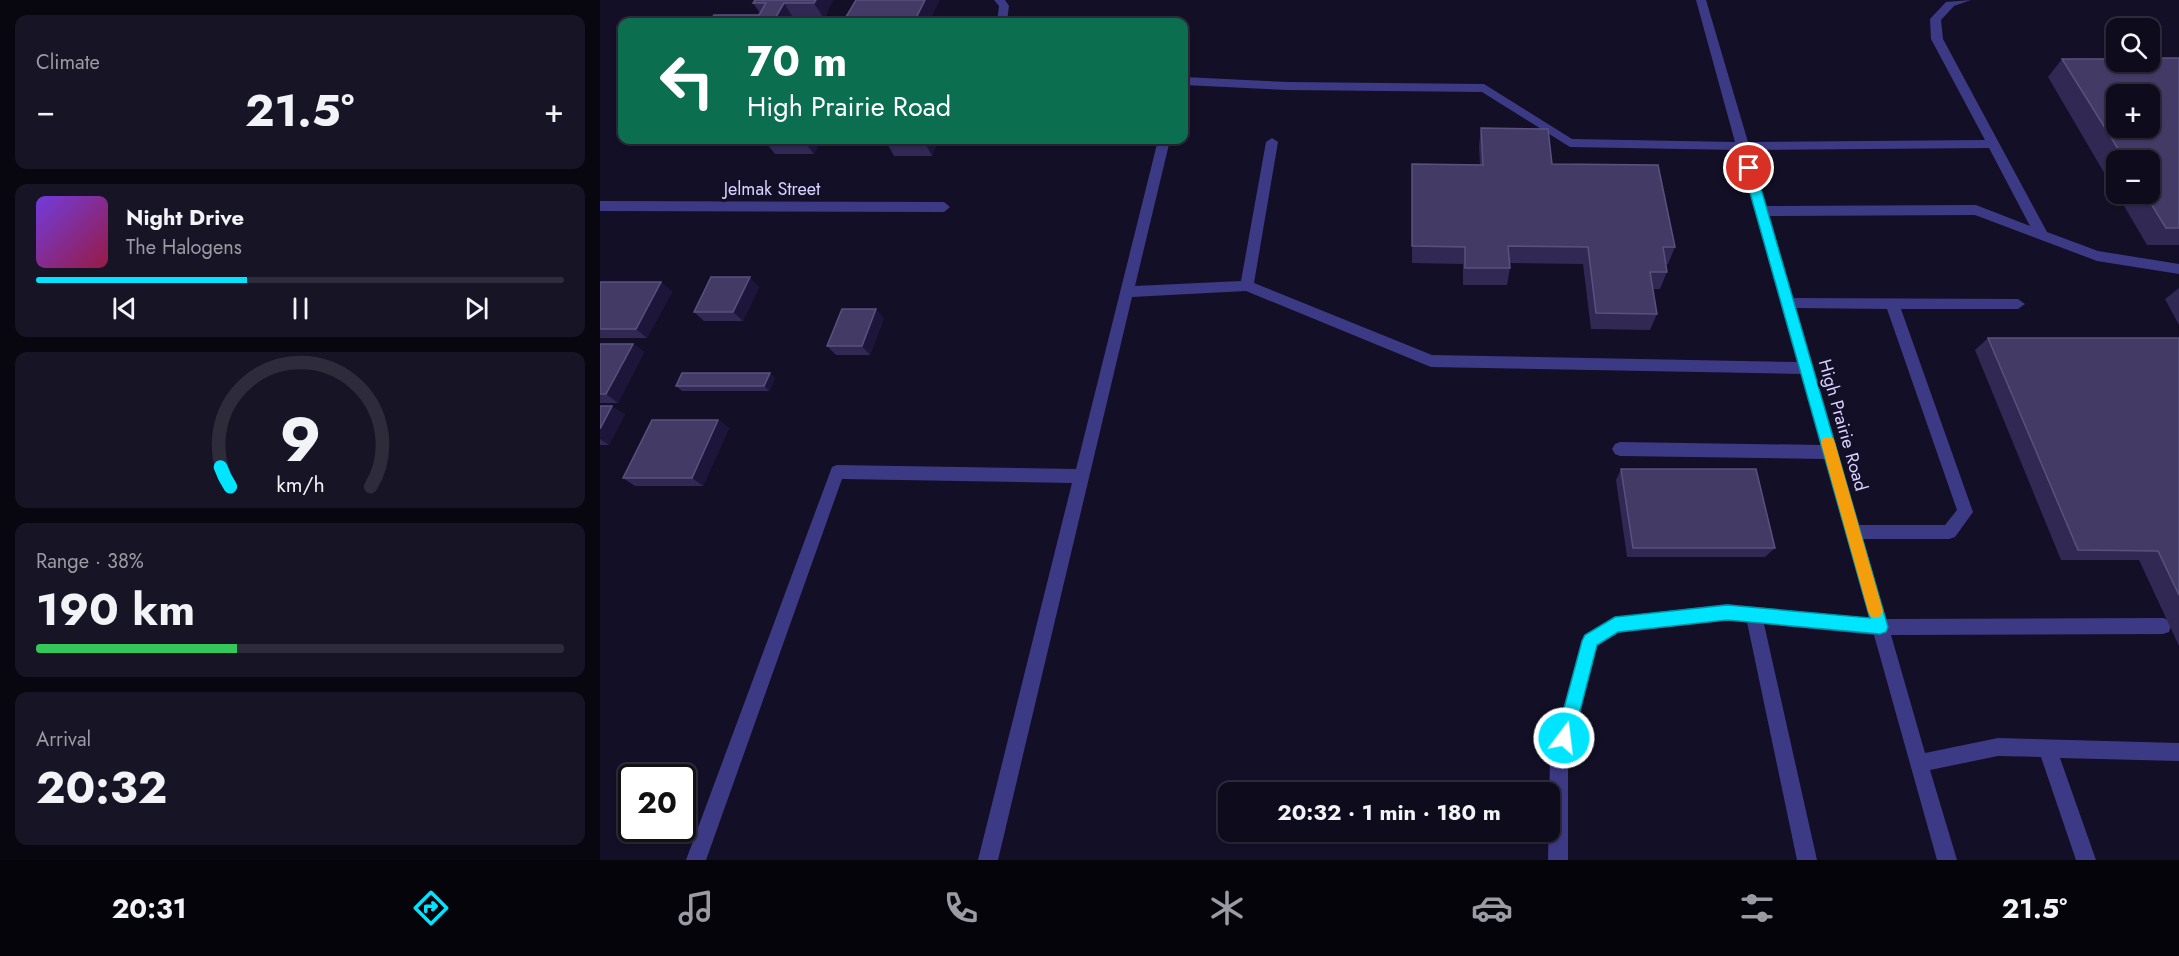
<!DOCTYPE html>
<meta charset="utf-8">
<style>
:root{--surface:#0e0b1c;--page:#171425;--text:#f1f3f6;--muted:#9b9ba3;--line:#2e2b3b;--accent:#00e5ff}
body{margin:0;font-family:Jost,sans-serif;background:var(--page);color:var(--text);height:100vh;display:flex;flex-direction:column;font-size:22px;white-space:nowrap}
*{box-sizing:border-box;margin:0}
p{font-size:20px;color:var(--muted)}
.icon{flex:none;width:33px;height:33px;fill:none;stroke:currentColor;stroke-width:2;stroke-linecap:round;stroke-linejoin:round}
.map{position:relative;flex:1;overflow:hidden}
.panel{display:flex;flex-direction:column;gap:15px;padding:15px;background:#08060f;width:600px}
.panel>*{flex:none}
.hud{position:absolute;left:18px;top:18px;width:570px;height:126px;border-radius:12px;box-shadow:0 2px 4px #0004,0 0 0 2px var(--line);background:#0b6e4f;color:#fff;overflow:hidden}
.buttons{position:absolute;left:1506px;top:18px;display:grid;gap:12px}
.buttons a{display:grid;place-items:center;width:54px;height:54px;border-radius:12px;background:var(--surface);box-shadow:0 2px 4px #0004,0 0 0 2px var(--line);font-size:30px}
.speed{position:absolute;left:18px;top:764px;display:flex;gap:12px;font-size:30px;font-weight:700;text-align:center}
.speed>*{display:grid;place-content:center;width:78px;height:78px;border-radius:50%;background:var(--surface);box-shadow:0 2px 4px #0004,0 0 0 2px var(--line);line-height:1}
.speed .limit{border:3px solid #111;border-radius:9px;background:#fff;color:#111}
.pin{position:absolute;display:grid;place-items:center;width:51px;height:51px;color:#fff;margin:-26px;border:3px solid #fff;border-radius:50%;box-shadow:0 2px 6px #0007}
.me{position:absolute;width:66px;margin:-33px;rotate:15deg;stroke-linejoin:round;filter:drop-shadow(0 0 4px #0008)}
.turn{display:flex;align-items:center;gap:21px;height:126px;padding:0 30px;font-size:27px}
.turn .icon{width:78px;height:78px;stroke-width:2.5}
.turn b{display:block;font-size:42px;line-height:51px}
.big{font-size:45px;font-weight:700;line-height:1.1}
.panel .card{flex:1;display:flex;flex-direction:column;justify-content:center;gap:9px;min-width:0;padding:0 21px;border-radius:12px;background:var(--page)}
.panel .dial{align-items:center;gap:0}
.dial svg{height:156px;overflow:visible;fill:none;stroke:var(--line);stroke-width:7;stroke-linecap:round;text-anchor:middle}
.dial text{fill:var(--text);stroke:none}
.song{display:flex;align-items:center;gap:18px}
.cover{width:72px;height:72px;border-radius:9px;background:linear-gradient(135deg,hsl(260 70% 55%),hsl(340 70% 35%))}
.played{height:6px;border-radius:3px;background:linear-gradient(90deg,var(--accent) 40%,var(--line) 40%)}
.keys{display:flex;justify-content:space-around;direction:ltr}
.heat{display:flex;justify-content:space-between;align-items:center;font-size:33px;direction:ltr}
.charge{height:9px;border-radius:4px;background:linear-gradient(90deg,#34c759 38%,var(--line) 0)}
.trip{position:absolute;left:618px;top:782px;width:342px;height:60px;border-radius:12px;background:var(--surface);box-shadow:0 2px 4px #0004,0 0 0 2px var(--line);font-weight:700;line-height:60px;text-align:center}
.tabs{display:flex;height:96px;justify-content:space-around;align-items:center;background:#06040b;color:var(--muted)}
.tabs .icon{width:42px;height:42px}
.tabs .current{color:var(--accent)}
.tabs b{font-size:27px;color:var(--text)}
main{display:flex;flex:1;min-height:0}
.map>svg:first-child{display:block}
</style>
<main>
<section class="panel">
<div class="card"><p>Climate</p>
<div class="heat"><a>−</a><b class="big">21.5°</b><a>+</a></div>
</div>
<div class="card">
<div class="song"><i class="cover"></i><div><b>Night Drive</b><p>The Halogens</p></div></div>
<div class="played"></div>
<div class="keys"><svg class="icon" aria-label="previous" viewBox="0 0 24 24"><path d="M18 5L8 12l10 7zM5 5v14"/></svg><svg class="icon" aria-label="pause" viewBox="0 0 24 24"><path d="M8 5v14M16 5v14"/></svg><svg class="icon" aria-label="next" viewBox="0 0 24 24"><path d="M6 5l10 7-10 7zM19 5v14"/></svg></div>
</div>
<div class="card dial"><svg viewBox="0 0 100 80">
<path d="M14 69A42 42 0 1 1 86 69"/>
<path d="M14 69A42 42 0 0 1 9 59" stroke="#00e5ff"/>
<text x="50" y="56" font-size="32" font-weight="700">9</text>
<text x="50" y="72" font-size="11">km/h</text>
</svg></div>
<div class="card"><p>Range · 38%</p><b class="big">190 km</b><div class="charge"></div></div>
<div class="card"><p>Arrival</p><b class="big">20:32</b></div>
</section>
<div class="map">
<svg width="1579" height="860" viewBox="0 0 1579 860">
<rect width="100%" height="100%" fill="#130f26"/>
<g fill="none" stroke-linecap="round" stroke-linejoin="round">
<path fill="#3d3a85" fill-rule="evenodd" d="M394,0h11l4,6 -2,16h-10l2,-16z
M1096,0h10l42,142 237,-2 -54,-101 -1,-20 16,-17 25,-2 -17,6 -13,14 2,19 104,193 51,19 81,13v10l-82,-13 -122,-46 -206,1 24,82 225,1 7,5 -7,5h-117l72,203 -18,25 -6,2h-86l23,80 277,-1 6,2 2,6 -2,6 -6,2 -272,1 34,118 73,-15 181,5v18l-119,-3 36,102h-20l-35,-103 -43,-1 -68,14 27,90h-20l-63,-225 -110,-11 53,236h-20l-50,-238 -20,-2 -109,13 -21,13 -29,111v103h-20l2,-103 34,-122 31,-18 112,-13 142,14 -44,-159 -205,-3 -5,-2 -3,-5 3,-5 5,-2 201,3 -20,-71 -370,-7 -185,-76 -114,6 -134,563h-20l94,-377 -230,-4 -136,381h-20l146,-393 5,-2 239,4 82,-329h12l-35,146 106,-5 25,-139 6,-4 6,4 -24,141 178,72 365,7 -59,-212 -168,-3 -88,-55 -195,-2 -103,-5v-8l103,5 197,2 88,55 163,3zM1389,148l41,78 -54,-21 -210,1 -16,-56zM1196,308l91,1 70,201 -12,15h-86z
M0,201l344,1 6,5 -6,5 -344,-1z"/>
</g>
<path fill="#312854" d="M233,0l-9,19h-30l-2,3h-19l-13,-9 -7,-10z
M1579,58v187h-32l-30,-51h33v-34h-34v33l-68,-116 14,-18z
M881,128l71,36 123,83 -7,17h-2l1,8 -7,17h-7l4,25 -7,16 -59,-1 -8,-65 -74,-1 1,5 -3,17h-44v-21l-51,-1v-99l68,1 -1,-19z
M221,140l-7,14h-39l-8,-10z
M290,140h48l-6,16h-38l-6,-11z
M362,140h66l-2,6h-61z
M0,282h61l11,10 -25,46h-47z
M159,287l-16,34h-39l-10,-9z
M1579,288v37l-14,-26z
M284,318l-14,37h-34l-9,-9z
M1388,338h191v308l-40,-86h-78l-86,-210z
M0,344h33l11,8 -26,51h-18z
M175,378l-6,13h-87l-6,-5z
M0,406l25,8 -16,31h-9z
M118,420l11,8 -26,58h-68l-12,-8z
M1021,469l154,79 -10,9h-138l-11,-77z"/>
<path fill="#1d163a" d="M216,0h17l-9,19 -10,-16z
M325,0h15l-11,22h-15z
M184,3l10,16 -2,3h-19z
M208,140h13l-7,14 -8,-10z
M328,140h10l-6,16 -6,-11z
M423,140h5l-2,6z
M150,277l9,10 -16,34 -10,-9z
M61,282l11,10 -25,46 -11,-9z
M276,309l8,9 -14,37 -8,-9z
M33,344l11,8 -26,51 -12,-9z
M170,373l5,5 -6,13 -5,-5z
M12,406l13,8 -16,31 -9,-6v-10z
M118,420l11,8 -26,58 -11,-8z"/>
<path fill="#433a66" stroke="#5a527e" stroke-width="1.5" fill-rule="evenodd" d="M155,0h61l-2,3h-30l-11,19h-64l5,-7h45l7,-12h-13z
M256,0h69l-11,22h-71z
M1550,58h29v170h-13l-21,-34h5v-34h-25l-63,-101h54v3h34zM1516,94h34v34h-34z
M881,128l67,1 4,35 106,1 17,82h-12l4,25h-17l7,42 -61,-1 -8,-66 -80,-1 2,22h-45v-21l-53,-1v-82l71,1z
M169,140h39l-2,4h-39z
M290,140h38l-2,5h-38z
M111,277h39l-17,35h-39z
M0,282h61l-25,47h-36z
M242,309h34l-14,37h-35z
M1388,338h191v257l-21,-44 -80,-1z
M0,344h33l-27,50h-6z
M82,373h88l-6,13h-88z
M0,406h12l-12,23z
M52,420h66l-26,58h-69z
M1021,469h135l19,79h-142z"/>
<path fill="#00e5ff" stroke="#0095a6" stroke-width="1.5" d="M1149,164l6,4 133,459 -2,5 -6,2 -153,-14 -109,12 -21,13 -24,93 -3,5 -6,3 -5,-3 -3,-5 26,-97 3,-6 30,-18 112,-12 143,13 -127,-450z"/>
<path fill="#f59e0b" d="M1228,437l5,1 2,5 48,168 -2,5 -5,2 -6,-2 -2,-5 -47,-168 2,-5z"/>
<g text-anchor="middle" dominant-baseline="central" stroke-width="6" stroke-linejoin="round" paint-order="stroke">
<g font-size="18" fill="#d9d4ff" stroke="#130f26">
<text x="172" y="189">Jelmak Street</text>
<text transform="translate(1243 425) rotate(74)">High Prairie Road</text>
</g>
</g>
</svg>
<div class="buttons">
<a><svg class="icon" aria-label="search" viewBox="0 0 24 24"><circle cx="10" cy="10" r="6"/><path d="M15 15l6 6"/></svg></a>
<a>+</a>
<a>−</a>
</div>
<div class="speed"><div class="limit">20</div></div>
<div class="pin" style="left:1149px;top:168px;background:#d93025"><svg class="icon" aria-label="arrive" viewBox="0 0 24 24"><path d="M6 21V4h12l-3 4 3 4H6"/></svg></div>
<svg class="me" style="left:964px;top:738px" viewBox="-20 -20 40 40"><circle r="17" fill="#00e5ff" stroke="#fff" stroke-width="3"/><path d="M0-11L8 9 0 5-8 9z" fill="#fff"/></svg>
<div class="trip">20:32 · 1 min · 180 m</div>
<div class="hud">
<div class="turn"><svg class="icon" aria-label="left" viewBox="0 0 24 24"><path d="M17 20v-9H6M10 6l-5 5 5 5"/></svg><div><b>70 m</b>High Prairie Road</div></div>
</div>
</div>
</main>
<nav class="tabs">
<b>20:31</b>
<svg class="icon current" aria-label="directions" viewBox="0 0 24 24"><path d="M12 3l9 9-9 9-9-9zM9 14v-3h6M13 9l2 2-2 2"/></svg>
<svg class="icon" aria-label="music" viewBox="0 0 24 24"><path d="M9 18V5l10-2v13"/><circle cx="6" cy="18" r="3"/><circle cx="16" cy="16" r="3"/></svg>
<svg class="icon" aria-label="phone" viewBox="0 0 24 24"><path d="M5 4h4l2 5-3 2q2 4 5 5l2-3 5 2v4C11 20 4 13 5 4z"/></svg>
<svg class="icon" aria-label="climate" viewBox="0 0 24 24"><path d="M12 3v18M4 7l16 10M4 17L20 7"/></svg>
<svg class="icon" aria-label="car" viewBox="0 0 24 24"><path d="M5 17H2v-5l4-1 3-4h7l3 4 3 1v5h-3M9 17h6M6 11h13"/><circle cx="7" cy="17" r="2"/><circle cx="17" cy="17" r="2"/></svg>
<svg class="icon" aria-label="filters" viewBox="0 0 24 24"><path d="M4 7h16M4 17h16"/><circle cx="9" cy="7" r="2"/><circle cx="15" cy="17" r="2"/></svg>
<b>21.5°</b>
</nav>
